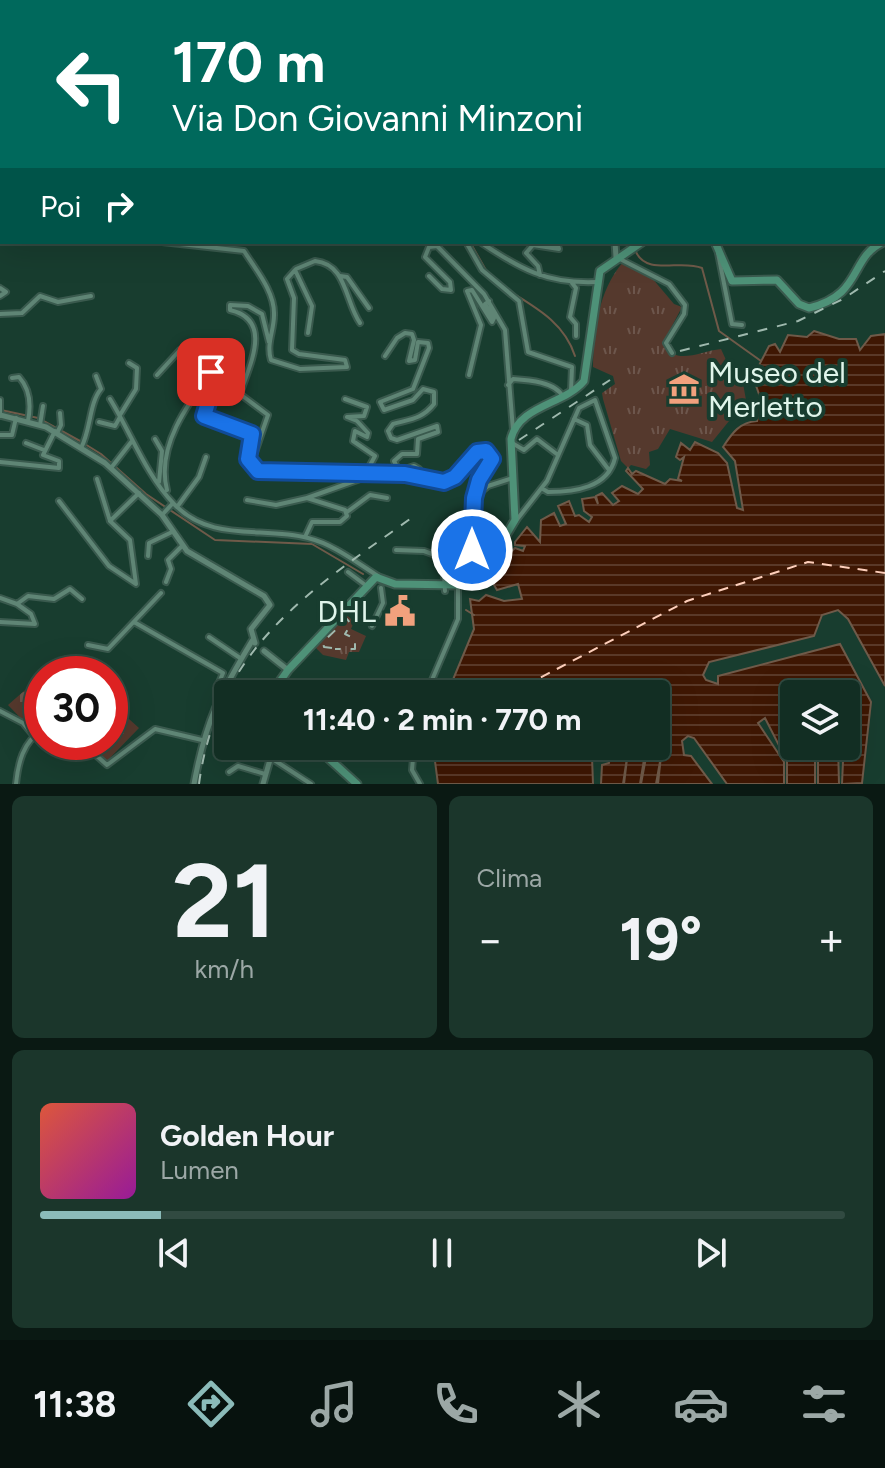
<!DOCTYPE html>
<html lang="it">
<meta charset="utf-8">
<style>
:root{--surface:#122e23;--page:#1b362b;--text:#f1f3f6;--muted:#9ca8a6;--line:#314a41;--accent:#8bbbb9}
body{margin:0;font-family:Figtree,sans-serif;background:var(--page);color:var(--text);height:100vh;display:flex;flex-direction:column;font-size:30px;white-space:nowrap}
*{box-sizing:border-box;margin:0}
p{font-size:26px;color:var(--muted)}
.icon{flex:none;width:44px;height:44px;fill:none;stroke:currentColor;stroke-width:2;stroke-linecap:round;stroke-linejoin:round}
.map{position:relative;height:784px;overflow:hidden}
.drawer{display:flex;flex-direction:column;gap:12px;padding:12px;background:#0a1913;flex:1}
.drawer>*{flex:none}
.top-card{position:absolute;left:0px;top:0px;width:886px;height:244px;box-shadow:0 8px 32px #0002,0 0 0 2px var(--line);background:#00695c;color:#fff;overflow:hidden}
.controls{position:absolute;left:780px;top:680px;display:grid;gap:16px}
.controls a{display:grid;place-items:center;width:80px;height:80px;border-radius:8px;background:var(--surface);box-shadow:0 8px 32px #0002,0 0 0 2px var(--line);font-size:40px}
.speed{position:absolute;left:24px;top:656px;display:flex;gap:16px;font-size:40px;font-weight:700;text-align:center}
.speed>*{display:grid;place-content:center;width:104px;height:104px;border-radius:50%;background:var(--surface);box-shadow:0 8px 32px #0002,0 0 0 2px var(--line);line-height:1}
.speed .limit{border:12px solid #d22;background:#fff;color:#111}
.pin{position:absolute;display:grid;place-items:center;width:68px;height:68px;color:#fff;margin:-34px;border-radius:16px;box-shadow:0 4px 12px #0006}
.me{position:absolute;width:88px;margin:-44px;rotate:0deg;stroke-linejoin:round;filter:drop-shadow(0 0 6px #0008)}
.turn{display:flex;align-items:center;gap:28px;height:168px;padding:0 40px;font-size:36px}
.turn .icon{width:104px;height:104px;stroke-width:2.5}
.turn b{display:block;font-size:56px;line-height:68px}
.then{display:flex;align-items:center;height:76px;padding:0 40px;background:#0003;gap:16px;font-size:30px}
.big{font-size:60px;font-weight:700;line-height:1.1}
.drawer .card{flex:1;display:flex;flex-direction:column;justify-content:center;gap:12px;min-width:0;padding:0 28px;border-radius:12px;background:var(--page)}
.drawer .dial{align-items:center;gap:0}
.dial b{font-size:104px;line-height:1}
.song{display:flex;align-items:center;gap:24px}
.cover{width:96px;height:96px;border-radius:12px;background:linear-gradient(135deg,hsl(10 70% 55%),hsl(300 70% 35%))}
.played{height:8px;border-radius:4px;background:linear-gradient(90deg,var(--accent) 15%,var(--line) 15%)}
.keys{display:flex;justify-content:space-around;direction:ltr}
.heat{display:flex;justify-content:space-between;align-items:center;font-size:44px;direction:ltr}
.drawer .tiles{flex:1;display:grid;gap:12px;grid-template-columns:1fr 1fr}
.card:last-child{grid-column:span 2}
.trip{position:absolute;left:214px;top:680px;width:456px;height:80px;border-radius:8px;background:var(--surface);box-shadow:0 8px 32px #0002,0 0 0 2px var(--line);font-weight:700;line-height:80px;text-align:center}
.dock{display:flex;height:128px;justify-content:space-around;align-items:center;background:#07120e;color:var(--muted)}
.dock .icon{width:56px;height:56px}
.dock .on{color:var(--accent)}
.dock b{font-size:36px;color:var(--text)}
.map>svg:first-child{display:block}
</style>
<div class="map">
<svg width="885" height="784" viewBox="0 0 885 784">
<defs>
<pattern id="grass-tufts" width="24" height="20" patternUnits="userSpaceOnUse" patternTransform="scale(2)"><rect width="24" height="20" fill="#55392d"/><path d="M3 7l-1-3M5 7V3M7 7l1-3M15 17l-1-3M17 17v-4M19 17l1-3" fill="none" stroke="#6d564c"/></pattern>
<pattern id="cemetery-stones" width="16" height="16" patternUnits="userSpaceOnUse" patternTransform="scale(2)"><rect width="16" height="16" fill="#55392d"/><path d="M2 7V4a2 2 0 0 1 4 0v3zM10 15v-3a2 2 0 0 1 4 0v3z" fill="#6d564c"/></pattern>
<pattern id="water-rules" width="6" height="5" patternUnits="userSpaceOnUse" patternTransform="scale(2)"><rect width="6" height="5" fill="#3f1703"/><path d="M0 2.5h6" fill="none" stroke="#5a3928"/></pattern>
</defs>
<rect width="100%" height="100%" fill="#183d2f"/>
<path fill="url(#grass-tufts)" d="M623,262l29,16 22,26 8,3 -19,36c12,24 37,8 58,6l5,11 14,7 6,33 -34,42 -42,-13 -12,20 -9,3 1,13 -4,4 -15,-4 -3,3 -7,-7 -18,-62 -1,-6 13,-9 -2,-8 -20,-9c1,-38 5,-75 30,-105z
M347,615l7,7 -3,7 15,7 -7,16h-10l-3,8 -23,-5 -8,-8z"/>
<path fill="url(#cemetery-stones)" d="M65,655l18,19h-41v54l-8,4 -26,-27z
M110,702l29,26 -32,33 -20,-19h23z"/>
<path fill="url(#water-rules)" stroke="#6f5a49" stroke-width="2" d="M814,331l25,8h17l4,11 11,-14 14,-2v352l-37,-67 -10,-9 -16,5 -8,21 -105,26 -6,13 3,5 12,4v-8l122,-32 31,58 -9,81 -20,1 4,-90h-29v-4l-23,4v18l-3,-11 -7,4 10,13v28h16l5,10v28h-28v-23l-22,-43 -7,5 26,39v22h-57l-33,-46 -6,-2 -6,5 2,14 7,1 21,28h-54l3,-28 -5,28h-15l7,-37 8,-1v-52h-209l27,-65 -4,-30 9,2 7,-6 18,6 18,-2 -4,-15 -21,6 -7,-12 16,-15 1,-7 8,-8 8,3 2,-5 -10,-1v-3l12,-15 13,15 1,-22 13,-7 6,13 6,-2 -8,-18 11,-5 6,15 4,-1 10,7 3,-5 -8,-6 -2,-12 13,-2 3,7 -2,-8 6,-3 11,12 6,-4 -7,-8 10,-7 16,8 5,-5 -17,-18 2,-3 4,6 4,-3 29,13 5,-5 12,2 -4,-2 6,-22 -4,3 -4,-3 5,-14 9,7 5,-8 23,11 9,10 10,45 6,2 -8,-49 -12,-14c9,-14 17,-25 34,-26l1,-4 -7,-1 9,-19 -7,-20 16,-31 6,-2 5,8 8,-17 19,2z
M433,746h209l4,1 -6,37h-16l4,-33 -5,33h-22l1,-19 7,-2 1,-7 -12,-5 -6,6 1,27h-155z
M813,746h25l1,38h-21v-29z"/>
<g fill="none" stroke-linecap="round" stroke-linejoin="round">
<path stroke="#6f5a49" stroke-width="2" d="M582,0l1,2
M207,2l1,-2
M344,2v-2
M619,2l1,-2
M470,242l17,30
M636,252c11,24 45,7 66,16l17,63 42,30
M514,294c26,16 51,31 61,62
M1,410l37,8 42,23 21,13 45,40 69,46 97,4 51,30
M466,610l8,5"/>
<path stroke="#fecfbb" stroke-width="2" stroke-dasharray="10 8" stroke-linecap="butt" d="M509,694l178,-93 121,-39 77,11"/>
<path stroke="#36594b" stroke-width="9" stroke-dasharray="9 4.5" stroke-linecap="butt" d="M0,197l2,-2"/>
<defs>
<path id="minor" d="M90,0l1,2
M383,0l2,2
M530,0v2
M855,0l4,2
M406,2l1,-2
M633,2l2,-2
M710,2l3,-2
M793,2l1,-2
M884,33l1,1
M884,65h1
M884,125l1,1
M884,137l1,-1
M0,178h2
M884,195l1,1
M162,242l82,9c12,19 31,41 30,64 0,16 -8,29 -3,45l29,9 47,-2 -2,-7 -46,-6 -7,-4 2,-52 -7,-19 8,-9 17,36 -4,27
M466,242l16,28 37,31 9,51 44,15 -1,24
M480,242c40,27 67,42 116,40
M718,253l14,71 10,1
M618,258l51,26 16,21 -1,9 -18,29 6,10
M296,269l19,-8c32,3 30,41 45,62
M540,275l-2,-9 -12,-13 7,-8 26,4 -1,-3 -12,-4
M340,276l7,1 22,31
M429,276l13,13 9,1 -1,-8 -25,-25 4,-10 8,-1 47,48 21,36 8,100
M572,283l4,5 -6,29 6,7v12
M0,288l6,4 -6,4
M0,314l22,-1 18,-17 18,6 33,-6
M269,342l-7,-28 -14,-8 -18,-1v5c44,10 19,56 10,84l28,21 -16,46 6,10 147,3 39,8 11,-5 25,-26 9,2 2,10c-25,42 -12,45 -19,87l-29,8
M385,356l12,-18 8,-5 7,1 2,6 -5,21 6,-1 3,-18 10,1 1,5 -16,41 -33,13 4,8 29,-10 10,-11 11,3v12c-12,15 -23,15 -41,20l-5,7 3,7 6,2 40,-14 1,6 -20,7 -1,15h-15l-8,7 5,10 15,-5 5,3
M157,375l23,-25 10,3 21,19 1,17 -8,27 48,18 -4,21 4,6
M469,375l12,-50 -14,-34 5,-1 20,32 2,-4 -9,-14 4,-3
M12,378l7,-1c11,12 12,29 9,44
M508,385l5,-6c16,1 43,3 50,18
M110,399c21,34 36,76 64,105 37,39 88,22 134,34 25,6 48,24 70,38
M0,400v16
M120,415l16,-26 1,-21 -8,-5
M574,419l13,6 3,20 19,25
M99,422l16,4 5,-9
M40,425l3,-19
M57,433l4,-8 -1,-12
M0,435h12l4,-17
M155,439l7,12 -3,31
M26,443l18,7
M512,443l12,7 13,-11 21,16
M81,448c10,-18 8,-45 20,-59l-5,-13
M0,462l59,6v-7l-16,-6 12,-24
M111,468l21,-27
M167,490c-13,-50 32,-100 58,-137
M474,498l14,-12 25,-8
M247,500l29,5 31,-7
M59,501l50,65 27,18 -6,-44 -20,-19 -13,-42
M177,507l22,-30 7,-20
M347,512l23,-17 17,3
M162,515l11,-12
M110,521l29,-28
M515,522l32,-41 32,-73 16,-8 20,58c-7,30 -41,34 -67,34l-5,-3
M305,537l7,-15h28l7,-6 -2,-6 -38,-12 56,-20 12,-22 -22,-15 2,-10 12,6 1,-4 -11,-12 -10,-4 17,-1 3,-9 -22,-8
M396,550l28,1 19,7
M472,550l6,-1 16,-15 -10,-10
M148,556l1,-13 23,-11
M443,558l2,33
M348,572l20,15
M166,582l5,-13 -3,-9 14,-14
M0,598l17,6
M0,622l35,2 -4,-10 -14,-10 11,-8 26,3 16,-10 12,10
M134,622l89,51 -7,17 2,6
M372,626l11,-23 -2,-15
M209,637l31,21
M88,645l20,4 53,-56
M426,694l32,-75v-34
M0,711l23,12 10,12
M81,742l26,23 48,-36 47,11
M414,746l-2,24 8,14
M271,758l40,26
M229,772l9,-6 27,8
M16,784c2,-20 7,-43 26,-53"/>
<path id="tertiary" d="M460,2v-2
M605,2v-2
M615,242l1,15
M0,415l46,12 59,36 57,52 25,36 77,45 6,9 -19,24 4,14
M264,651l24,19
M194,784c12,-65 25,-88 58,-143
M263,784l11,-38"/>
<path id="primary" d="M715,242l17,39 45,-1 22,24 10,4c54,-13 40,-50 74,-66
M457,583l48,-46 10,-17 -4,-81c8,-34 53,-34 73,-58l16,-110 42,-29
M271,694l17,-24 88,-93 19,7 63,1
M315,746l42,38"/>
<path id="motorway" d="M294,2l1,-1
M322,2l3,-2"/>
</defs>
<use href="#minor" stroke="#3a5a4e" stroke-width="8"/>
<use href="#tertiary" stroke="#3a5a4e" stroke-width="9"/>
<use href="#primary" stroke="#3a5a4e" stroke-width="11"/>
<use href="#motorway" stroke="#3a5a4e" stroke-width="13"/>
<use href="#minor" stroke="#5f8575" stroke-width="4"/>
<use href="#tertiary" stroke="#5f8575" stroke-width="5"/>
<use href="#primary" stroke="#4e9278" stroke-width="7"/>
<use href="#motorway" stroke="#429a7a" stroke-width="9"/>
<path stroke="#9fb9ae" stroke-width="2" stroke-dasharray="10 10" stroke-linecap="butt" d="M680,351l118,-30 45,-22 42,-28
M519,440l91,-60
M332,648l-8,-1 -1,-5 24,-23 4,5 -6,10 10,5v10h-20
M199,784c18,-135 110,-193 211,-265"/>
</g>
<g fill="none" stroke-linecap="round" stroke-linejoin="round">
<defs>
<path id="route" d="M211,372l1,17 -8,27 48,18 -4,25 10,12 147,3 39,8 11,-5 22,-25 9,-1 6,8 -13,21 -5,18 -2,52"/>
</defs>
<use href="#route" stroke="#114b97" stroke-width="20"/>
<use href="#route" stroke="#1a73e8" stroke-width="14"/>
</g>
<defs>
<symbol id="museum-bare" viewBox="-9 -9 18 18"><path d="M0-6L6-3V-2H-6V-3ZM-5-1h2V3h-2ZM-1-1h2V3h-2ZM3-1h2V3H3ZM-6 4H6V6H-6Z" fill="#f1a17d" stroke="#183d2f" stroke-width="2.5" paint-order="stroke"/></symbol>
<symbol id="civic-bare" viewBox="-9 -9 18 18"><path d="M-.6-6.5H3V-4.5H.6V-3L4-1V1h2V6H-6V1h2V-1L-.6-3ZM-1.2 2.5V6h2.4V2.5Z" fill="#f1a17d" stroke="#183d2f" stroke-width="2.5" paint-order="stroke"/></symbol>
</defs>
<g fill-rule="evenodd">
<use href="#museum-bare" x="662" y="367" width="44" height="44"/>
<use href="#civic-bare" x="378" y="589" width="44" height="44"/>
</g>
<g text-anchor="middle" dominant-baseline="central" stroke-width="8" stroke-linejoin="round" paint-order="stroke">
<g font-size="30" fill="#e0f5eb" stroke="#183d2f" text-anchor="start">
<text x="708" y="372">Museo del<tspan x="708" dy="34">Merletto</tspan></text>
<text x="376" y="611" text-anchor="end">DHL</text>
</g>
</g>
</svg>
<div class="controls">
<a><svg class="icon" aria-label="layers" viewBox="0 0 24 24"><path d="M12 4l9 5-9 5-9-5zM3 14l9 5 9-5"/></svg></a>
</div>
<div class="speed"><div class="limit">30</div></div>
<div class="pin" style="left:211px;top:372px;background:#d93025"><svg class="icon" aria-label="arrive" viewBox="0 0 24 24"><path d="M6 21V4h12l-3 4 3 4H6"/></svg></div>
<svg class="me" style="left:472px;top:550px" viewBox="-20 -20 40 40"><circle r="17" fill="#1a73e8" stroke="#fff" stroke-width="3"/><path d="M0-11L8 9 0 5-8 9z" fill="#fff"/></svg>
<div class="trip">11:40 · 2 min · 770 m</div>
<div class="top-card">
<div class="turn"><svg class="icon" aria-label="left" viewBox="0 0 24 24"><path d="M17 20v-9H6M10 6l-5 5 5 5"/></svg><div><b>170 m</b>Via Don Giovanni Minzoni</div></div>
<div class="then">Poi<svg class="icon" aria-label="right" viewBox="0 0 24 24"><path d="M7 20v-9h11M14 6l5 5-5 5"/></svg></div>
</div>
</div>
<section class="drawer">
<div class="tiles">
<div class="card dial"><b>21</b><p>km/h</p></div>
<div class="card"><p>Clima</p>
<div class="heat"><a>−</a><b class="big">19°</b><a>+</a></div>
</div>
<div class="card">
<div class="song"><i class="cover"></i><div><b>Golden Hour</b><p>Lumen</p></div></div>
<div class="played"></div>
<div class="keys"><svg class="icon" aria-label="previous" viewBox="0 0 24 24"><path d="M18 5L8 12l10 7zM5 5v14"/></svg><svg class="icon" aria-label="pause" viewBox="0 0 24 24"><path d="M8 5v14M16 5v14"/></svg><svg class="icon" aria-label="next" viewBox="0 0 24 24"><path d="M6 5l10 7-10 7zM19 5v14"/></svg></div>
</div>
</div>
</section>
<nav class="dock">
<b>11:38</b>
<svg class="icon on" aria-label="directions" viewBox="0 0 24 24"><path d="M12 3l9 9-9 9-9-9zM9 14v-3h6M13 9l2 2-2 2"/></svg>
<svg class="icon" aria-label="music" viewBox="0 0 24 24"><path d="M9 18V5l10-2v13"/><circle cx="6" cy="18" r="3"/><circle cx="16" cy="16" r="3"/></svg>
<svg class="icon" aria-label="phone" viewBox="0 0 24 24"><path d="M5 4h4l2 5-3 2q2 4 5 5l2-3 5 2v4C11 20 4 13 5 4z"/></svg>
<svg class="icon" aria-label="climate" viewBox="0 0 24 24"><path d="M12 3v18M4 7l16 10M4 17L20 7"/></svg>
<svg class="icon" aria-label="car" viewBox="0 0 24 24"><path d="M5 17H2v-5l4-1 3-4h7l3 4 3 1v5h-3M9 17h6M6 11h13"/><circle cx="7" cy="17" r="2"/><circle cx="17" cy="17" r="2"/></svg>
<svg class="icon" aria-label="filters" viewBox="0 0 24 24"><path d="M4 7h16M4 17h16"/><circle cx="9" cy="7" r="2"/><circle cx="15" cy="17" r="2"/></svg>
</nav>
